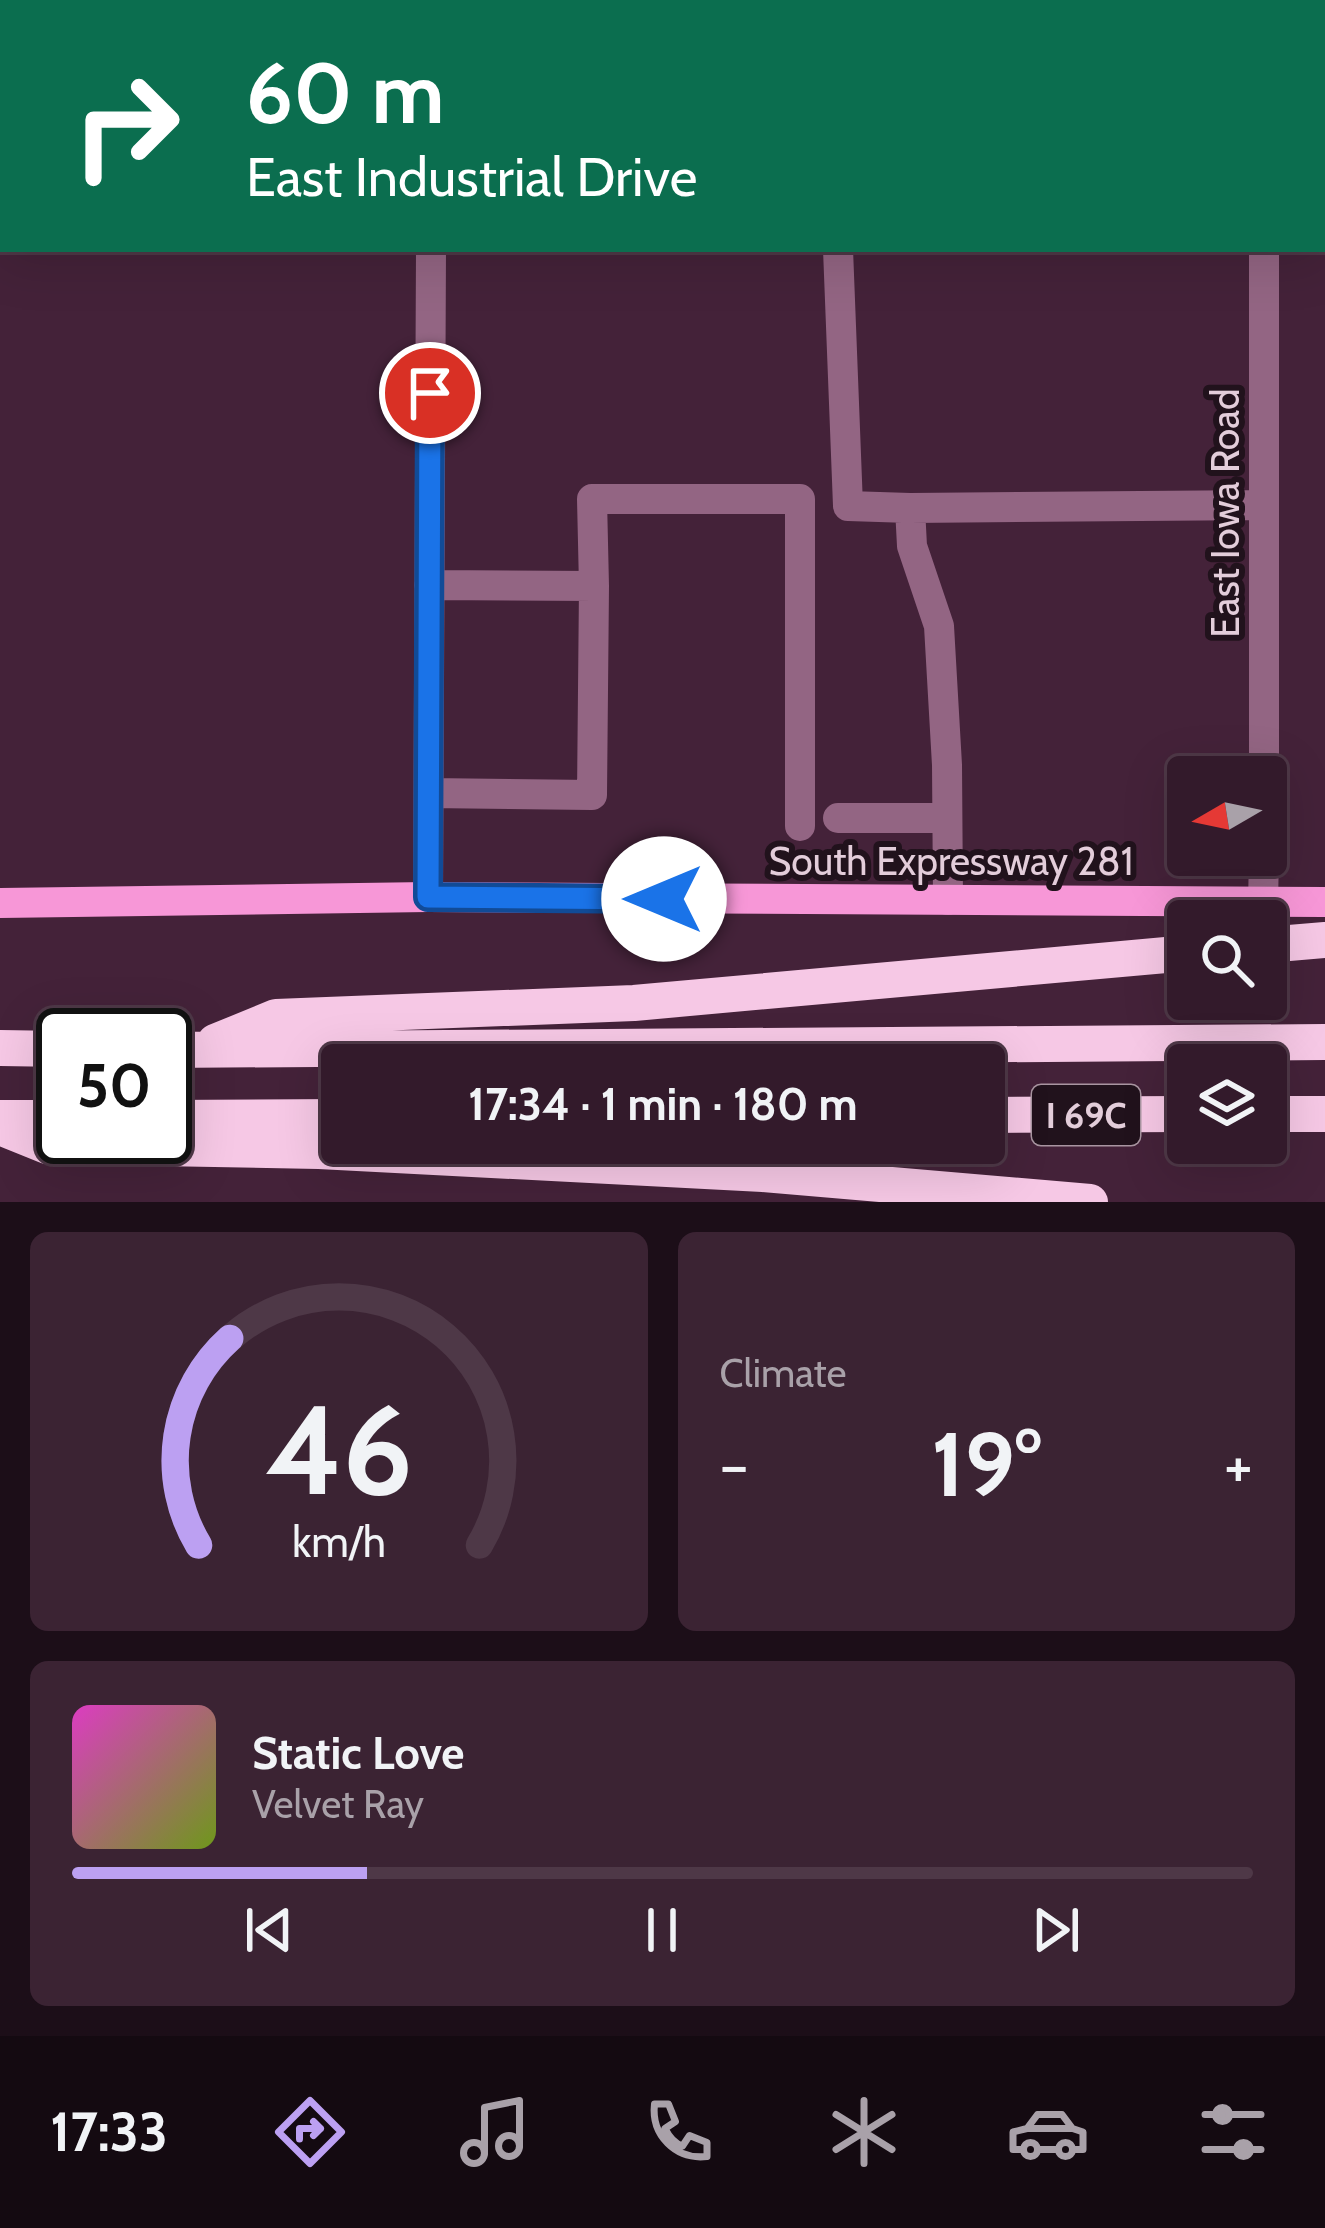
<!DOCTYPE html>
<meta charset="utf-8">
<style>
:root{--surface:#331a2b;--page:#3b2333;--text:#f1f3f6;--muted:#a9a1a9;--line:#4e3847;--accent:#bca0f2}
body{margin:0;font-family:Cabin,sans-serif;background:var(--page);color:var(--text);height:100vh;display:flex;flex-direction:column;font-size:45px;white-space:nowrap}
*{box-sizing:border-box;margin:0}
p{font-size:39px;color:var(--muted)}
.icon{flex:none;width:66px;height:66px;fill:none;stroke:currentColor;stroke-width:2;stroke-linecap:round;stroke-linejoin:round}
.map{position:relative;height:1202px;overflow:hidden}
.side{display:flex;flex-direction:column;gap:30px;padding:30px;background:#1c0e18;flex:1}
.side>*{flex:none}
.hud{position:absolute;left:0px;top:0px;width:1326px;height:252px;box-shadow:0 12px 48px #0002,0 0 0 3px var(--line);background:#0b6e4f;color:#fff;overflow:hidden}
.needle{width:78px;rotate:261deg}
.tools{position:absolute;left:1167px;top:756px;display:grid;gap:24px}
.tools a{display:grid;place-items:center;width:120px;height:120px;border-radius:12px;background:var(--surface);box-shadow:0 12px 48px #0002,0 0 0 3px var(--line);font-size:60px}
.speed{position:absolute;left:36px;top:1008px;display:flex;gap:24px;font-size:60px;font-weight:700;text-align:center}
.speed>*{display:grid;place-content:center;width:156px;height:156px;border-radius:50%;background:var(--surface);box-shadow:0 12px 48px #0002,0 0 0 3px var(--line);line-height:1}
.speed .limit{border:6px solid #111;border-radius:18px;background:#fff;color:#111}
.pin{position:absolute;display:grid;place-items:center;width:102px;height:102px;color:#fff;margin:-51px;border:6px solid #fff;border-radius:50%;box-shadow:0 3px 12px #0007}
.me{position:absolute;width:132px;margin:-66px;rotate:270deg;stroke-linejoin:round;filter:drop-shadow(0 0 9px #0008)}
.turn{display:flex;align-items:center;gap:42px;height:252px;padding:0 48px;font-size:54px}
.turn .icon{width:156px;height:156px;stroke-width:2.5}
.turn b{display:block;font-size:84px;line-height:102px}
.big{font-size:90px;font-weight:700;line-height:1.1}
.side .card{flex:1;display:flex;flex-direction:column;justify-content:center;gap:18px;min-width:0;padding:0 42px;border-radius:18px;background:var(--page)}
.side .dial{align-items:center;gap:0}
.dial svg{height:312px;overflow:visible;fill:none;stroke:var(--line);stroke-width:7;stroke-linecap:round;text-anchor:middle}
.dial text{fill:var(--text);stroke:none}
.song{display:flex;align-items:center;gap:36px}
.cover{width:144px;height:144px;border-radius:18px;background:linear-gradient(135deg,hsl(310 70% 55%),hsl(80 70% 35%))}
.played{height:12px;border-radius:6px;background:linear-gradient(90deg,var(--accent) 25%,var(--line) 25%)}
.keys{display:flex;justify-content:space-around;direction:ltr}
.heat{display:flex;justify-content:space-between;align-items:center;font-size:66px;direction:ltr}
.side .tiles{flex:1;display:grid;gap:30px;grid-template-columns:1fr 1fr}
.card:last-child{grid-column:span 2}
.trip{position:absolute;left:321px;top:1044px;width:684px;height:120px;border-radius:12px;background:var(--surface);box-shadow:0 12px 48px #0002,0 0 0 3px var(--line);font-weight:700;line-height:120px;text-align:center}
.tab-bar{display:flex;height:192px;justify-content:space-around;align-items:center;background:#140a11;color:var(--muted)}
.tab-bar .icon{width:84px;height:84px}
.tab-bar .active{color:var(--accent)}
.tab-bar b{font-size:54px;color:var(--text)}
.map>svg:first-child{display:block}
</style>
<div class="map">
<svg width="1325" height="1202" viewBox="0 0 1325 1202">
<rect width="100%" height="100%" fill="#442239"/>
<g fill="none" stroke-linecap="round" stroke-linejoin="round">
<path stroke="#936583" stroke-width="30" d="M431,0v3
M832,0v3
M158,3v-3
M353,3v-3
M617,3v-3
M681,3v-3
M1194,3v-3
M1265,3v-3
M0,14h3
M0,116h3
M1323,196h2
M838,249l10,257 62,2 2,38 27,80 8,139 1,135
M910,508l354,-3
M594,586l-2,-87h208v327
M1264,777v-528
M429,793l163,2 2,-209 -165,-1
M838,818h109
M428,897l3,-648
M1263,903l1,-48"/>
<path stroke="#f797d7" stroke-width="30" d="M0,903l428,-6 897,5"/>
<path stroke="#f6c8e5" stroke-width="36" d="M1266,945l59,-5
M215,1042l61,-25 358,-14 554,-50
M0,1048l63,1
M165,1050l1160,-8
M1266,1114h59
M984,1115l204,-1
M0,1118h63
M165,1118l177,-1
M0,1127l47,19 272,5 444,23 327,28"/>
</g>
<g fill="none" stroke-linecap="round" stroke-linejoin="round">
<defs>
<path id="route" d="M430,393l-2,504 236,2"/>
</defs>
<use href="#route" stroke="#114b97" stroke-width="30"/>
<use href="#route" stroke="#1a73e8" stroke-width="21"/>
</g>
<g text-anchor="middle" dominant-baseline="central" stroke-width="12" stroke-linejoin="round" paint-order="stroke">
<rect fill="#21121c" stroke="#a995a1" stroke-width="3" x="1032" y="1085" width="108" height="60" rx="9"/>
<g font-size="36" font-weight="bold" fill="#e3cdda">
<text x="1086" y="1115">I 69C</text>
</g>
<g font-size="39" fill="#e3cdda" stroke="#21121c">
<text transform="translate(1225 513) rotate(-90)">East Iowa Road</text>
<text x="951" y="861">South Expressway 281</text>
</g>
</g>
</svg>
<div class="tools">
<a><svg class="needle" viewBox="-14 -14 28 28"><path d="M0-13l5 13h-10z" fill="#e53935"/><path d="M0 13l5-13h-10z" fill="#a9a1a9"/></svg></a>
<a><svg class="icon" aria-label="search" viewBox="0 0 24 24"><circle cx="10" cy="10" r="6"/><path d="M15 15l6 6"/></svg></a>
<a><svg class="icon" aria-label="layers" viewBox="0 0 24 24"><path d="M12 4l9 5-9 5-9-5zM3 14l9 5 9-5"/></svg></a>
</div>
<div class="speed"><div class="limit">50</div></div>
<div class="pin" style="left:430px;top:393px;background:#d93025"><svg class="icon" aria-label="arrive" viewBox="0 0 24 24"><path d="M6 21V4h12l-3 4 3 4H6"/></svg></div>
<svg class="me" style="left:664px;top:899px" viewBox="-20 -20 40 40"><circle r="19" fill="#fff"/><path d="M0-13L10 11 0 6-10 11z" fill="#1a73e8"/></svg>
<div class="trip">17:34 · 1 min · 180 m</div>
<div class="hud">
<div class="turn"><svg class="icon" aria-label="right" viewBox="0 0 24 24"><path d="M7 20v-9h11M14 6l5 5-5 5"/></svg><div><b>60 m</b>East Industrial Drive</div></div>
</div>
</div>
<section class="side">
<div class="tiles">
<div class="card dial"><svg viewBox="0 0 100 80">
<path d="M14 69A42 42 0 1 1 86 69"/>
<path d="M14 69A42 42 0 0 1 22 16" stroke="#bca0f2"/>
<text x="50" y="56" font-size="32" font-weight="700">46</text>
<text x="50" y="72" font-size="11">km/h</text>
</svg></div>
<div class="card"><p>Climate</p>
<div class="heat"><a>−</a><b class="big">19°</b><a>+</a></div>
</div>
<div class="card">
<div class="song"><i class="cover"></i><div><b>Static Love</b><p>Velvet Ray</p></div></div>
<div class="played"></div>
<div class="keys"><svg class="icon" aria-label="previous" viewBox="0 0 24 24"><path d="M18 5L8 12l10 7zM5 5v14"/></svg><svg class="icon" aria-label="pause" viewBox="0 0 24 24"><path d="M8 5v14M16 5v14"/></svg><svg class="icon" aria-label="next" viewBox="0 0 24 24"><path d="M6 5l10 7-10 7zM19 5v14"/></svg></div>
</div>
</div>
</section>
<nav class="tab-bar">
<b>17:33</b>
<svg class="icon active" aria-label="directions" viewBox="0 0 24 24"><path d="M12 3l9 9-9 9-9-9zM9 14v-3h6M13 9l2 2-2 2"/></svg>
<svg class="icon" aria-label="music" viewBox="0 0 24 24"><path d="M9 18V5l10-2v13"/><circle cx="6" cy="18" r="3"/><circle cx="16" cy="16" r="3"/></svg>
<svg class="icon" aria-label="phone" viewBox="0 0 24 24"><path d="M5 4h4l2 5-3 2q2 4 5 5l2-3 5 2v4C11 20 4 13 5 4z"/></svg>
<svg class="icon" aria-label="climate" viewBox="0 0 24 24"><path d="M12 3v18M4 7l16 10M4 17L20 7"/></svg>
<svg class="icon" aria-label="car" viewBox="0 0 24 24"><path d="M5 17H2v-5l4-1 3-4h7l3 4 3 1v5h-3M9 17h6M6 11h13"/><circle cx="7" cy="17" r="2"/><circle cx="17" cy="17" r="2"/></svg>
<svg class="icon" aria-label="filters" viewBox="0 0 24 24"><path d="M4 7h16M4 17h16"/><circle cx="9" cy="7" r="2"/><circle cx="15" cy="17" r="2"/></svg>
</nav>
